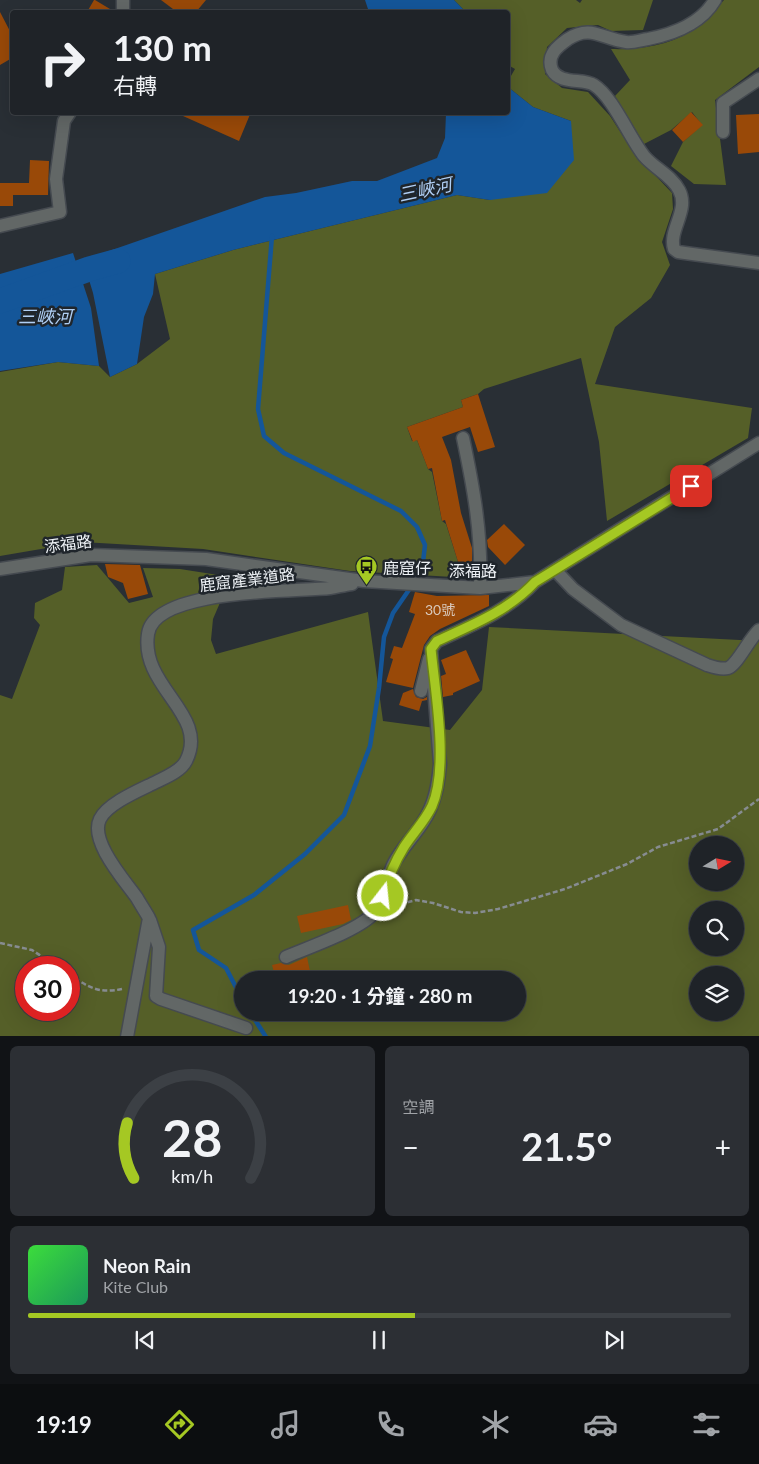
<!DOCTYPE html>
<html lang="zh-TW">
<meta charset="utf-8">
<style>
:root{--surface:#1f2328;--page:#2c2f34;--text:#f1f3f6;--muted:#a1a4a8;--line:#3c4045;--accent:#a5c823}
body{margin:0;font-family:Lato,"Noto Sans TC",sans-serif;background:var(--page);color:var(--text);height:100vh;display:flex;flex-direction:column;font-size:19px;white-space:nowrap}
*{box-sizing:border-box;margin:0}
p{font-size:16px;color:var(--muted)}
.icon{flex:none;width:28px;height:28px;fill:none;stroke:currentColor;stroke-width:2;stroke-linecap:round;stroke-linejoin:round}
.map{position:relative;height:1036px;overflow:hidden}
.drawer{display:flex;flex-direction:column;gap:10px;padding:10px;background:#111316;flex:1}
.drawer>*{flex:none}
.banner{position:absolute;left:10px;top:10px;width:500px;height:105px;border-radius:5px;box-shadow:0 5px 20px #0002,0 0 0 1px var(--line);background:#1f2328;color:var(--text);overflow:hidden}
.needle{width:32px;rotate:80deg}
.tools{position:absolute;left:689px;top:836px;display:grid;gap:10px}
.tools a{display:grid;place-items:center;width:55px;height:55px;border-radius:50%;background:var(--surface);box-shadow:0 5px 20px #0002,0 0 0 1px var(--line);font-size:25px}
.speed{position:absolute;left:15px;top:956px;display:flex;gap:10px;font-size:25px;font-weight:700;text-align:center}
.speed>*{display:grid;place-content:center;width:65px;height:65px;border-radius:50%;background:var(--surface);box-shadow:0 5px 20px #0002,0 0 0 1px var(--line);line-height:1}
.speed .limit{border:8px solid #d22;background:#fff;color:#111}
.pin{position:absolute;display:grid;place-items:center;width:42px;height:42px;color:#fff;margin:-21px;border-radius:10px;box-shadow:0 2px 8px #0006}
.me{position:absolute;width:55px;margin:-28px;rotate:16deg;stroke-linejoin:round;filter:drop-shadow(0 0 4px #0008)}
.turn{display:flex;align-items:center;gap:18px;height:105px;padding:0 20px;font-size:22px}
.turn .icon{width:65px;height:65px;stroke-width:2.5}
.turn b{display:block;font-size:35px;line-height:42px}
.big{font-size:38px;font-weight:700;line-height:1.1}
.drawer .tile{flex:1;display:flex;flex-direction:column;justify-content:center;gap:8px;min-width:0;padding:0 18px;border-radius:8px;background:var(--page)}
.drawer .dial{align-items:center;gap:0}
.dial svg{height:130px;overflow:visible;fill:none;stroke:var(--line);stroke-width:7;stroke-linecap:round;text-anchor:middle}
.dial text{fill:var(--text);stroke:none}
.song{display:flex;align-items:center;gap:15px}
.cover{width:60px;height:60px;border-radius:8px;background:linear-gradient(135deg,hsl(120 70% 55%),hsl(150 70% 35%))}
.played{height:5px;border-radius:2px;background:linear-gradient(90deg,var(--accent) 55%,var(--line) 55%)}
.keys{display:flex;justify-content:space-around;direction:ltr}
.heat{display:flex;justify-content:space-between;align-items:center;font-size:28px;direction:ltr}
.drawer .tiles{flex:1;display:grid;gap:10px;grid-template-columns:1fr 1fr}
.tile:last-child{grid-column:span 2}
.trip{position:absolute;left:234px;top:971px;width:292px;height:50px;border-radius:25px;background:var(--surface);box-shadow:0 5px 20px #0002,0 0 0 1px var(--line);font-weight:700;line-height:50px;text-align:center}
.tabs{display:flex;height:80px;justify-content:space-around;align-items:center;background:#0c0e10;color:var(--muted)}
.tabs .icon{width:35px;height:35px}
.tabs .current{color:var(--accent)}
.tabs b{font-size:22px;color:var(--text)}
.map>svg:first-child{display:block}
</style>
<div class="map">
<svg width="759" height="1037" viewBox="0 0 759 1037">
<rect width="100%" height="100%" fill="#292f35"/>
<path fill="#555f28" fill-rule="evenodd" d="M454,0h122l4,3 2,-3h71l-10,30 -32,1 -13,-6 -31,3 -20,19 -2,27 17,14 26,4 22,24 24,37 38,40 1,16 -11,33 8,23 -19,33 -36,29 -20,57 157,24 -4,30 -141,83 -8,-79 -18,-84 -97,31 -6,5 -17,6 2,7 -56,20 5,14 5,-1 11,29 4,3 10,49 4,3 13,41 -6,12 -103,-6 -147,-22 -121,-7 -82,14v-184l58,-10 41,4 11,11 27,-13 33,-25 -15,-65 78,-24 224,-55 33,5 81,-79 -38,-14 -25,-20v-6l7,-12 -7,-4v-53h-44v-2z
M724,0h35v67l-44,33 11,85 -32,-1 -23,-18 12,-24 19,-17 -10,-13 -21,18 -27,14 -29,-48 15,-16 -19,-31c26,1 56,-3 79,-17 14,-8 24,-21 34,-32z
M97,565l32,38 24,-6 -10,-29 37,1 51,8 -18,42 -2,21 5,14 152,-42 15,109 67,9 32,-40 7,-63 270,14v395l-759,1v-342l12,4 28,-74 -6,-7 1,-15 27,-13 3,-23zM698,845h37v37h-37zM698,910h37v38h-37zM26,968h43v42h-43zM698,975h37v37h-37zM242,980h276v32h-276z"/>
<path fill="#145699" d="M365,0h89l10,10v2h-95z
M508,87l25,20 38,14 3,39 -27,33 -57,7 -33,-5 -224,55 -78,24 -2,20 -9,23 -7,47 -27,13 -17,-84 -10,-33 182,-63 31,-4 56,-12h25l60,-23 8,-20 1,-25 62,-1z
M73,253l18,55 8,58 -41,-4 -58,9v-97z"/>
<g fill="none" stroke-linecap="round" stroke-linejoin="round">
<path stroke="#145699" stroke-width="4.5" d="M242,999l-16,-31 -27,-18 -6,-20 61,-35 51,-41 39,-39 26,-69 9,-58 5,-51 9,-24 29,-42 3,-26 -8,-18 -16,-16 -117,-58 -20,-17 -6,-27 14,-173
M250,1012l16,25"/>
<path stroke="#145699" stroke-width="25" d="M0,301l89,-32 29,-8"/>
</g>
<path fill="#994908" d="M94,0h1l20,12h-28z
M161,0h45l-10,12h-19z
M0,12l12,23v23l-12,7z
M174,112h77l-12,29z
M691,112l12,13 -20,17 -11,-12z
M759,114v38l-21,2 -2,-39z
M30,160l19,1 -1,34h-35v11h-13v-23h29z
M478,394l17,53 -17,5 -8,-25 -28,10 9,23 10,53 11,35v13l-13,4 -14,-45 -3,1 -10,-53 -4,1 -11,-29 -4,2 -6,-15 56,-20 -2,-7z
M504,524l21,21 -20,20 -17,-18 -1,-7z
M105,564l35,1 8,29 -20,5 -5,-16 -15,-6z
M415,592l22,4 52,-1v11l-49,23 -10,7 -6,9 -11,43 -27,-6 7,-23 -3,-1 4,-12 8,2 13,-34 -6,-2z
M466,650l14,31 -27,12v2l-10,2 -2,-21 5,-2 -5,-14z
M413,689l3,8 7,2 4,-2v3l-5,1 -3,10 -20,-6 4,-12z
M348,905l3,15 -8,4 -42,9 -4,-17z
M307,957l4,19 -17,4h-18l-4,-15 9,-2 8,2z"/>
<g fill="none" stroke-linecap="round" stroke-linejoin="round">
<defs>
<path id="minor" d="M715,0c-14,24 -41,34 -67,39 -7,1 -15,4 -22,3 -24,-3 -35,-18 -58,-3 -10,7 -22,16 -16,31 8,15 31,8 42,15 19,12 35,52 50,71 10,12 28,20 35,34 11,20 -11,40 -5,59l4,3 7,1 74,10
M123,12v-12
M723,132v-29l36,-24
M0,226l60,-14 -4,-33 8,-58 6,-9
M463,438c11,52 19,96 17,150
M0,569l91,-14 115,4 158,22 116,7 55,-6 224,-139
M556,571l17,18 48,36 86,40c6,2 14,5 21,3 9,-3 21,-29 31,-38
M421,691l8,-32
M150,920l9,27 -3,49 5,3 85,29
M286,957c23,-10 74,-27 89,-45 11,-13 11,-34 19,-49 8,-15 20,-27 29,-41 12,-18 15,-37 17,-58l-9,-115 6,-8c35,-16 71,-30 98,-59
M127,1037l22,-119c-4,-7 -8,-13 -12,-20 -12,-17 -48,-57 -37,-79 8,-16 40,-29 56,-37 10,-5 25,-11 30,-21 24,-47 -46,-73 -38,-127 6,-46 146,-42 182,-46 7,-1 14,-3 22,-4"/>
</defs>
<use href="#minor" stroke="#454a50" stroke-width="15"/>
<path stroke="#878c91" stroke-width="2.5" stroke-dasharray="5 2.5" stroke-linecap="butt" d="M393,906l23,-6 17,3 28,9 14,1 23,-4 67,-20 62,-25 31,-17 60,-18 41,-30
M0,943l32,7 27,18
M69,974c19,13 29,20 53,15"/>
<use href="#minor" stroke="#626766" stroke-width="12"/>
</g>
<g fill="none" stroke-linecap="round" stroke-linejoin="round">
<defs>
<path id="route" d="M383,896c5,-18 11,-33 21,-49 9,-14 21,-26 28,-41 17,-39 3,-115 -1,-157l6,-8c35,-16 71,-30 98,-59l156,-96"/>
</defs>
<use href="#route" stroke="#6b8217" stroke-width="12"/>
<use href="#route" stroke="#a5c823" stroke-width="9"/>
</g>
<defs>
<symbol id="bus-pin" viewBox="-11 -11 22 30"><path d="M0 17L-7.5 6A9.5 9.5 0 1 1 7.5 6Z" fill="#a5c823" stroke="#1f252b"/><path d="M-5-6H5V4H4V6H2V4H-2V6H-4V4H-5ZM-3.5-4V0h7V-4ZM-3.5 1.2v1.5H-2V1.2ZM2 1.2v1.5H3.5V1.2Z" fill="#111"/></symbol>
</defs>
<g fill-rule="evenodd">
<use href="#bus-pin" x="354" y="554" width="25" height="34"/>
</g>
<g text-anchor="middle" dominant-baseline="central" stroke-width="5" stroke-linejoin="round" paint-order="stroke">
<g font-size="14" fill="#d9c8ba">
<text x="440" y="609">30號</text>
</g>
<g font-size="16" fill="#eef2f6" stroke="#1f252b">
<text transform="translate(68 543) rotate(-7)">添福路</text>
<text x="473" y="570">添福路</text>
<text transform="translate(247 579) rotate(-7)">鹿窟產業道路</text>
</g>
<g font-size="16" fill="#eef2f6" stroke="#1f252b" text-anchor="start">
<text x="383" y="567">鹿窟仔</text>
</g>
<g font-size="18" font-style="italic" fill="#b0cff5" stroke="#1f252b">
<text transform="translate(425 189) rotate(-12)">三峽河</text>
<text x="45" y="316">三峽河</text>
</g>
</g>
</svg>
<div class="tools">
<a><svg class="needle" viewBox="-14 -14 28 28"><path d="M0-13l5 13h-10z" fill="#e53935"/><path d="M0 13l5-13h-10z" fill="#a1a4a8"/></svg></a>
<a><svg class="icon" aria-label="search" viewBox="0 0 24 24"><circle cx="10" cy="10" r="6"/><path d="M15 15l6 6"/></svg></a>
<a><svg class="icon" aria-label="layers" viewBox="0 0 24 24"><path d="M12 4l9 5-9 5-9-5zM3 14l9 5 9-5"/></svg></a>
</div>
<div class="speed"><div class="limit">30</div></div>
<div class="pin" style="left:691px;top:486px;background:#d93025"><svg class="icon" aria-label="arrive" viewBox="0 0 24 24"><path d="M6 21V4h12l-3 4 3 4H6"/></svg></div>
<svg class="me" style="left:383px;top:896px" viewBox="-20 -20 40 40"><circle r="17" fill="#a5c823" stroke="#fff" stroke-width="3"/><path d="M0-11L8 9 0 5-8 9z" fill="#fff"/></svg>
<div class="trip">19:20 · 1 分鐘 · 280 m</div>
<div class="banner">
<div class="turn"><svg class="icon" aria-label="right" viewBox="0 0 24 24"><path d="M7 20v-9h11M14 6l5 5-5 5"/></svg><div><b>130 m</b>右轉</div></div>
</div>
</div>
<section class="drawer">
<div class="tiles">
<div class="tile dial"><svg viewBox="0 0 100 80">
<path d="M14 69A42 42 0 1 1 86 69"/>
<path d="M14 69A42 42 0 0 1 10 35" stroke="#a5c823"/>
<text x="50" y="56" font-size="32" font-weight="700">28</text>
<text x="50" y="72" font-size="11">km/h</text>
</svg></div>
<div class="tile"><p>空調</p>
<div class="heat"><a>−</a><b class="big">21.5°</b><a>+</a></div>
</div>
<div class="tile">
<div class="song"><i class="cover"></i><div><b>Neon Rain</b><p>Kite Club</p></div></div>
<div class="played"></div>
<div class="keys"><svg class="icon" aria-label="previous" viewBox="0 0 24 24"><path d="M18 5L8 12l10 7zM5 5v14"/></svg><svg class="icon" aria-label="pause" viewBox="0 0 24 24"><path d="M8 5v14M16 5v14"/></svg><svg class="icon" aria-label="next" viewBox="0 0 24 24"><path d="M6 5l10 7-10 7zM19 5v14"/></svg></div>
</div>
</div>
</section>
<nav class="tabs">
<b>19:19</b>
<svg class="icon current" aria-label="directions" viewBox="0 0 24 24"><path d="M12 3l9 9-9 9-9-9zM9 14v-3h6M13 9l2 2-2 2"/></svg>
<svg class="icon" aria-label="music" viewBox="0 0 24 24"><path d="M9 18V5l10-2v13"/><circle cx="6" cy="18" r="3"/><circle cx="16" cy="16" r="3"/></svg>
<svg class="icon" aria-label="phone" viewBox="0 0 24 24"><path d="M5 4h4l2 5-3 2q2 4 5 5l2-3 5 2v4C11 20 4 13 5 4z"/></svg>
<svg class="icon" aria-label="climate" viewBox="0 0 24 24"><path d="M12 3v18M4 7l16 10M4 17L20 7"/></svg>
<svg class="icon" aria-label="car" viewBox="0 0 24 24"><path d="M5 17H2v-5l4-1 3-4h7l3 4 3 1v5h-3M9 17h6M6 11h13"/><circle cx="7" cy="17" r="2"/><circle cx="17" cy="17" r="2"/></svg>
<svg class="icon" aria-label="filters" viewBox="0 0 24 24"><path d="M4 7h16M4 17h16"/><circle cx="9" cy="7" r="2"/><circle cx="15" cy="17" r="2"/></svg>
</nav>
